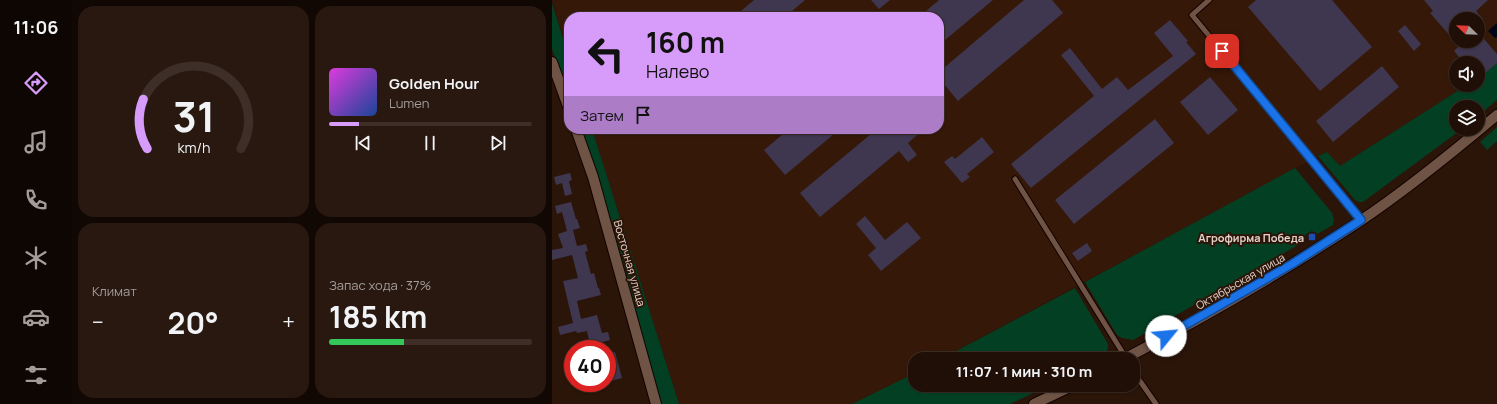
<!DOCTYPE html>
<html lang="ru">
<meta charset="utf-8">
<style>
:root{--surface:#200f06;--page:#281810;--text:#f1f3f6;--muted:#a29c9b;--line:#3d2f28;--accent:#d79bf9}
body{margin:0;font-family:Manrope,sans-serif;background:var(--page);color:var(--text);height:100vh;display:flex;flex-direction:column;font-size:15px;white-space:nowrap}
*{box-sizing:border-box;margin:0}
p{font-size:13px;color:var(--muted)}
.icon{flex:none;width:22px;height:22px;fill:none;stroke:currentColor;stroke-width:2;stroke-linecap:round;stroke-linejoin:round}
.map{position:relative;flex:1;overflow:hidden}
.side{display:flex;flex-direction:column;gap:6px;padding:6px;background:#120803;width:480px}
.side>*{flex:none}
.top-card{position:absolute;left:12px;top:12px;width:380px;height:122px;border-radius:16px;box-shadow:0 1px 3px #0004,0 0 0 1px var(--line);background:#d79bf9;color:#111;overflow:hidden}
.needle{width:26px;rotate:293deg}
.tools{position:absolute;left:897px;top:12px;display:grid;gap:8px}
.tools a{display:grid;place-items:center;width:36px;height:36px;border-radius:50%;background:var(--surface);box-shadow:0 1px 3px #0004,0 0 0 1px var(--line);font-size:20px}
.speed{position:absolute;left:12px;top:340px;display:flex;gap:8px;font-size:20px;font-weight:700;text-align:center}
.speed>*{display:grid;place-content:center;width:52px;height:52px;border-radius:50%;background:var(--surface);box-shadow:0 1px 3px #0004,0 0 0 1px var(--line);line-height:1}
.speed .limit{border:6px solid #d22;background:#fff;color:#111}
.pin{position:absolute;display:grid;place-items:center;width:34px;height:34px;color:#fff;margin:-17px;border-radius:8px;box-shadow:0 2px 6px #0006}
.me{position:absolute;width:44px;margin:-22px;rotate:62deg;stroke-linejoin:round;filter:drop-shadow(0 0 3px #0008)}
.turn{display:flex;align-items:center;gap:14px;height:84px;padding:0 16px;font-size:18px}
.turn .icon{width:52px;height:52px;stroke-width:2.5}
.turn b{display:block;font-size:28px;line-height:34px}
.then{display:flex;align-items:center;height:38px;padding:0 16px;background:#0003;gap:8px;font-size:15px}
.big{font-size:30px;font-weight:700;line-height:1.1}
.side .tile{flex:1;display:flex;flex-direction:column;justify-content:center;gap:6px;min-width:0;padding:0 14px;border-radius:16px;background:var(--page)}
.side .dial{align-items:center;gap:0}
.dial svg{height:104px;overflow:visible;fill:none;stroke:var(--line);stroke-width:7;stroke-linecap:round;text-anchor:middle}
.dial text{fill:var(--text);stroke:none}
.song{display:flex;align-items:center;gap:12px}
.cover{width:48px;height:48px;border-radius:6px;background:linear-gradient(135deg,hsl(300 70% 55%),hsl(220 70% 35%))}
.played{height:4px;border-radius:2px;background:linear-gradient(90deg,var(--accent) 15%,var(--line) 15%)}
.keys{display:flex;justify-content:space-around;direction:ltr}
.heat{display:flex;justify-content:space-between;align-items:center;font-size:22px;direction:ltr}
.charge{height:6px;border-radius:3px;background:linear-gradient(90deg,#34c759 37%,var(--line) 0)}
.side .tiles{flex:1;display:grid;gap:6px;grid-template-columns:repeat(2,1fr)}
.trip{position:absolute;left:356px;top:352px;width:232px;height:40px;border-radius:16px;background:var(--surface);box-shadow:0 1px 3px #0004,0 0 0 1px var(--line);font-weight:700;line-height:40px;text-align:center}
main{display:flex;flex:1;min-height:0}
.tab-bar{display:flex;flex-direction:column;width:72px;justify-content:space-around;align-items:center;background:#0d0602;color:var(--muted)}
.tab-bar .icon{width:28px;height:28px}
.tab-bar .active{color:var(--accent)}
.tab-bar b{font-size:18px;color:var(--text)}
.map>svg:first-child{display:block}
</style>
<main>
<nav class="tab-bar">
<b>11:06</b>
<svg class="icon active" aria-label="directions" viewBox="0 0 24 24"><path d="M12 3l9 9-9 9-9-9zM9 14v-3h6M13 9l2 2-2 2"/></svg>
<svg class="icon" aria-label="music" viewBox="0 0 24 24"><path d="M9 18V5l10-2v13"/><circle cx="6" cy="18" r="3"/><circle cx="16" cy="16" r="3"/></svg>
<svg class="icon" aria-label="phone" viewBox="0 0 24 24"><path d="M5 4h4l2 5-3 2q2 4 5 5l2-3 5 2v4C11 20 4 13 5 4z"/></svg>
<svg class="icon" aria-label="climate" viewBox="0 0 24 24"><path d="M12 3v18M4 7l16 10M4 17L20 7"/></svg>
<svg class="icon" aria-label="car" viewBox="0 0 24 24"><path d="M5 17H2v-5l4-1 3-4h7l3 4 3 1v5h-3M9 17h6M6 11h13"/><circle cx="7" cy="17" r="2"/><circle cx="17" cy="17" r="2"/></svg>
<svg class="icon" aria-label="filters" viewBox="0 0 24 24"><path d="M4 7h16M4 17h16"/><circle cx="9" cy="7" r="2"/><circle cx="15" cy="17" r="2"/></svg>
</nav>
<section class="side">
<div class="tiles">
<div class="tile dial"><svg viewBox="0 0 100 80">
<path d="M14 69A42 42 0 1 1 86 69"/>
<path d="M14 69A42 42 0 0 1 11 31" stroke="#d79bf9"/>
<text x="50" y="56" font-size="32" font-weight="700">31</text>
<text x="50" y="72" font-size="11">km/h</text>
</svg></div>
<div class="tile">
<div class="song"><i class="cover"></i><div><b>Golden Hour</b><p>Lumen</p></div></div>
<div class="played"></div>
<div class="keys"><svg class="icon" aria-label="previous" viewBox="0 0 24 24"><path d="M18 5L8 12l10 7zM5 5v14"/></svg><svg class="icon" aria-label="pause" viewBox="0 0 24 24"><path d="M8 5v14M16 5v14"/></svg><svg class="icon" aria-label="next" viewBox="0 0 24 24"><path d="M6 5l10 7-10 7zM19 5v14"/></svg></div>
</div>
<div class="tile"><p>Климат</p>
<div class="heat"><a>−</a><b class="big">20°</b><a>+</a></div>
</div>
<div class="tile"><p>Запас хода · 37%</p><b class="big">185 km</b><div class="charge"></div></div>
</div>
</section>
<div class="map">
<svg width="945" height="404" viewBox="0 0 945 404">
<rect width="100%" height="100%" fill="#2b1408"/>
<path fill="#351808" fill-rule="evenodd" d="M0,0h945v63l-19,15v-15h-22v22h11l-127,81 -14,-14 -385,207h-26v14l-63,31h-173l-87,-275h347v-112h-370v40zM904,19h22v22h-22z"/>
<path fill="#034023" d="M0,3l17,54v40l-17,-48z
M945,63v37l-19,16v-9h-22v22h6l-99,73h-4l-4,-2 -37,-44 9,-4 13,14 127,-81h11v-7z
M945,127v14l-10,9 -7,-8z
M28,129h12l87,275h-19z
M743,168l37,45 2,7 -1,5 -16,9 -5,-3 -7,4v6l-172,99 -11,-2 -5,-3 -32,-53z
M523,288l33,56c0,8 -2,11 -10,15h-157z
M363,373v12h135l-40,19h-158z"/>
<path fill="#000516" d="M945,23v14l-2,1 -7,-7z"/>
<path fill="#3f364f" d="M202,0h51l-20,17h-51z
M319,0h19l-11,9z
M387,0h54l-54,45v-28h-20z
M472,0h28l11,13 -105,88 -19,-23v-6z
M704,0h76l40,47 -52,44 -72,-84z
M872,0h64l-12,11 7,8h-27v22h22v-9l19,22v9l-13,11 -6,-6v-5h-14l-10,-12 5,-5 -29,-33 3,-2z
M618,20l18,21 -2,1 10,12 -165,134 -20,-24 83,-68 -33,-41 9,-7 32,41 15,-12 11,13 45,-34 -19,-23z
M853,25l16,19 -7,7 -16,-20z
M830,66l17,21 -66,55 -17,-21z
M658,77l28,33 -30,25 -28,-33z
M603,119l19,24 -100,81 -19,-24z
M237,129h51l-55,46 -21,-25z
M325,129h47l-16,14 9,12 -9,7 -9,-11 -79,66 -20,-24z
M430,137l12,15 -27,22 3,3 -8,6 -18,-21 8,-6 3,3z
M18,173l2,7 -3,1 3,13 -7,2 -3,-13 -6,2 -2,-8z
M19,202l5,17h1l3,9 -7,2 4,16 9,-2 2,7 -3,1 6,22 3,-1 4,15h1l2,7 -24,6 4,18 16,-4 5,18 6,-1 2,8 -20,5 -3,-14 -10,2 -1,-2 -16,4 -2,-8 15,-4 -10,-42 15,-3 -6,-23 -20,5v-10l11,-2 -5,-14 9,-3 -5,-19 -5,2 -2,-8z
M313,216l20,24 22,-18 14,16 -40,33 -13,-16 8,-7 -20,-24z
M535,243l5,8 -14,10 -6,-8z
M63,352l7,26 -15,4v-28z"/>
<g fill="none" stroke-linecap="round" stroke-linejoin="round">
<defs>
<path id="lane" d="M657,0l-17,15 169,205
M463,179l111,179
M581,371l23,33"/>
<path id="street" d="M0,62l17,47
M24,129l17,48 63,227"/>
<path id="secondary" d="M572,359c81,-42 160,-88 236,-138 48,-32 93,-69 137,-106
M482,404l40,-19"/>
</defs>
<use href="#lane" stroke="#120200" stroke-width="7"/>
<use href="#street" stroke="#120200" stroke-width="12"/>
<use href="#secondary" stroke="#120200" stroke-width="12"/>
<use href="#lane" stroke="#6f5345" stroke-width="5"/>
<use href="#street" stroke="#6f5345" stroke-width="10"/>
<use href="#secondary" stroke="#6f5345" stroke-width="10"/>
</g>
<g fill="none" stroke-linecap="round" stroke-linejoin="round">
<defs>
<path id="route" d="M614,336l126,-72 69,-44 -139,-169"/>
</defs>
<use href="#route" stroke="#114b97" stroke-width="10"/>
<use href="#route" stroke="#1a73e8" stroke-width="7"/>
</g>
<rect fill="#1a4fb4" stroke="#2b1408" stroke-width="1.5" x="756" y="233" width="8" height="8" rx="2"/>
<g text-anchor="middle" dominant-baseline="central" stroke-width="4" stroke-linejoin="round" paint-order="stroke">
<g font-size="11" font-weight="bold" fill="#e2d1c9" stroke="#2b1408" text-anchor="end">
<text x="752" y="237">Агрофирма Победа</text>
</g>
<g font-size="11" fill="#e2d1c9" stroke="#2b1408">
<text transform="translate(78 263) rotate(74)">Восточная улица</text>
<text transform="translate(688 281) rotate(-30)">Октябрьская улица</text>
</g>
</g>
</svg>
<div class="tools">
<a><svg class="needle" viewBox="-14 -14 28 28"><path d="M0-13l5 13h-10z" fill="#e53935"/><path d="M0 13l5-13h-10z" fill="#a29c9b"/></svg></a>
<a><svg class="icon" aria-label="sound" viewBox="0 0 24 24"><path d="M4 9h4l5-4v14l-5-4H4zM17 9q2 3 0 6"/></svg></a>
<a><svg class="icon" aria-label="layers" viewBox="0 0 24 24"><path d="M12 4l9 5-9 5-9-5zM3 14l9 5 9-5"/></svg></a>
</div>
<div class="speed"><div class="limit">40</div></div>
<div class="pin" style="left:670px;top:51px;background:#d93025"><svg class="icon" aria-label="arrive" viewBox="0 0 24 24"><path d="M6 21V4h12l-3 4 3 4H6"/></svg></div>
<svg class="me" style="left:614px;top:336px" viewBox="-20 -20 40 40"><circle r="19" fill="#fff"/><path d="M0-13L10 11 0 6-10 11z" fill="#1a73e8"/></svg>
<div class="trip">11:07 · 1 мин · 310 m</div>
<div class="top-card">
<div class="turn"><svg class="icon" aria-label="left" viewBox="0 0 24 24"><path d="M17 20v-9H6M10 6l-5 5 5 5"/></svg><div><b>160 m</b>Налево</div></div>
<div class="then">Затем<svg class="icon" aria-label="arrive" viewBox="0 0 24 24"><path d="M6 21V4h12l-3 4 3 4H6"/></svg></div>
</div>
</div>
</main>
